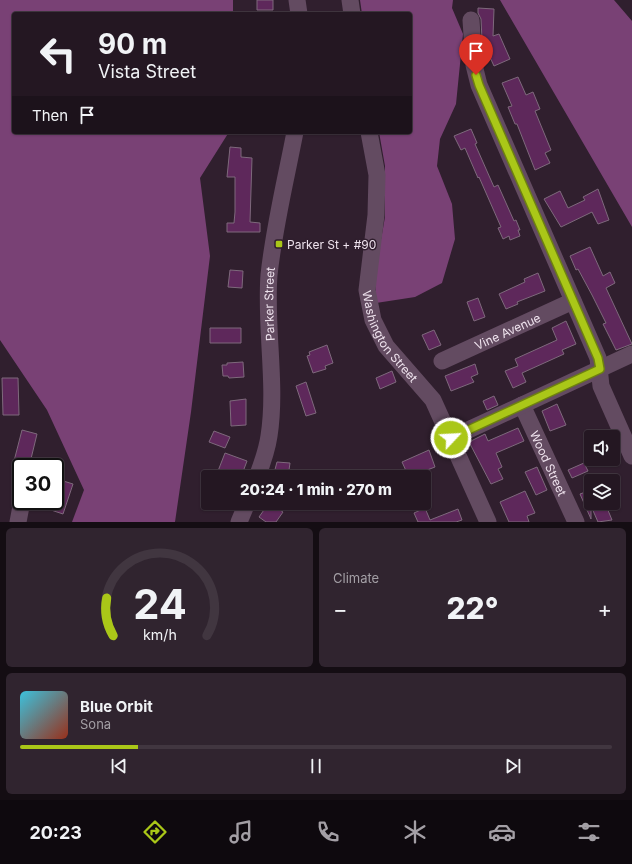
<!DOCTYPE html>
<meta charset="utf-8">
<style>
:root{--surface:#241722;--page:#30242f;--text:#f1f3f6;--muted:#a39fa5;--line:#413640;--accent:#aac718}
body{margin:0;font-family:Inter,sans-serif;background:var(--page);color:var(--text);height:100vh;display:flex;flex-direction:column;font-size:15px;white-space:nowrap}
*{box-sizing:border-box;margin:0}
p{font-size:13px;color:var(--muted)}
.icon{flex:none;width:22px;height:22px;fill:none;stroke:currentColor;stroke-width:2;stroke-linecap:round;stroke-linejoin:round}
.map{position:relative;height:522px;overflow:hidden}
.drawer{display:flex;flex-direction:column;gap:6px;padding:6px;background:#140d13;flex:1}
.drawer>*{flex:none}
.hud{position:absolute;left:12px;top:12px;width:400px;height:122px;border-radius:4px;box-shadow:0 1px 3px #0004,0 0 0 1px var(--line);background:#241722;color:var(--text);overflow:hidden}
.buttons{position:absolute;left:584px;top:430px;display:grid;gap:8px}
.buttons a{display:grid;place-items:center;width:36px;height:36px;border-radius:4px;background:var(--surface);box-shadow:0 1px 3px #0004,0 0 0 1px var(--line);font-size:20px}
.speed{position:absolute;left:12px;top:458px;display:flex;gap:8px;font-size:20px;font-weight:700;text-align:center}
.speed>*{display:grid;place-content:center;width:52px;height:52px;border-radius:50%;background:var(--surface);box-shadow:0 1px 3px #0004,0 0 0 1px var(--line);line-height:1}
.speed .limit{border:2px solid #111;border-radius:6px;background:#fff;color:#111}
.pin{position:absolute;display:grid;place-items:center;width:34px;height:34px;color:#fff;margin:-41px -17px;border-radius:50% 50% 50% 0;rotate:-45deg;box-shadow:0 0 4px #0007}
.pin .icon{rotate:45deg}
.me{position:absolute;width:44px;margin:-22px;rotate:65deg;stroke-linejoin:round;filter:drop-shadow(0 0 3px #0008)}
.turn{display:flex;align-items:center;gap:14px;height:84px;padding:0 20px;font-size:18px}
.turn .icon{width:52px;height:52px;stroke-width:2.5}
.turn b{display:block;font-size:28px;line-height:34px}
.then{display:flex;align-items:center;height:38px;padding:0 20px;background:#0003;gap:8px;font-size:15px}
.big{font-size:30px;font-weight:800;line-height:1.1}
.drawer .tile{flex:1;display:flex;flex-direction:column;justify-content:center;gap:6px;min-width:0;padding:0 14px;border-radius:6px;background:var(--page)}
.drawer .dial{align-items:center;gap:0}
.dial svg{height:104px;overflow:visible;fill:none;stroke:var(--line);stroke-width:7;stroke-linecap:round;text-anchor:middle}
.dial text{fill:var(--text);stroke:none}
.song{display:flex;align-items:center;gap:12px}
.cover{width:48px;height:48px;border-radius:6px;background:linear-gradient(135deg,hsl(190 70% 55%),hsl(10 70% 35%))}
.played{height:4px;border-radius:2px;background:linear-gradient(90deg,var(--accent) 20%,var(--line) 20%)}
.keys{display:flex;justify-content:space-around;direction:ltr}
.heat{display:flex;justify-content:space-between;align-items:center;font-size:22px;direction:ltr}
.drawer .tiles{flex:1;display:grid;gap:6px;grid-template-columns:1fr 1fr}
.tile:last-child{grid-column:span 2}
.trip{position:absolute;left:201px;top:470px;width:230px;height:40px;border-radius:4px;background:var(--surface);box-shadow:0 1px 3px #0004,0 0 0 1px var(--line);font-weight:800;line-height:40px;text-align:center}
.dock{display:flex;height:64px;justify-content:space-around;align-items:center;background:#0e090e;color:var(--muted)}
.dock .icon{width:28px;height:28px}
.dock .current{color:var(--accent)}
.dock b{font-size:18px;color:var(--text)}
.map>svg:first-child{display:block}
</style>
<div class="map">
<svg width="632" height="522" viewBox="0 0 632 522">
<rect width="100%" height="100%" fill="#301f2e"/>
<path fill="#794175" d="M0,0h233v14h-219v118h215l-29,46 10,78 -19,156 -16,110h-103l12,-32 -37,-80 -47,-70z
M360,0h93l-1,8 11,26 -7,70 -16,35 -3,27 15,38 3,35 -13,44 -27,14 -39,6 -1,-29 10,-57v-51l-6,-34h31v-118h-48z
M500,0h114l18,21v206z"/>
<path fill="#5e285b" stroke="#7e697c" d="M257,0h16v10h-16z
M478,8l16,1 -1,27 6,-2 11,25 -16,7 -12,-26 -1,-21 -3,-6z
M518,77l8,18 7,-3 7,17 -5,2 16,39 -6,3 5,10 -15,7 -18,-46h-2l-7,-17 4,-1 -10,-23z
M471,129l6,14 -2,1 19,43 4,-2 16,36 2,-1 4,10h-2l2,6 -10,4 -1,-4 -6,3 -5,-11 3,-1 -22,-50 -1,1 -13,-30 -4,2 -7,-14z
M230,147l11,1v9l11,1 -2,64 10,1v9h-33v-9h7l1,-11v-35h-8z
M598,189l11,31 -11,4 -6,-12 -31,15 -17,-28 16,-8 8,17 17,-8 -2,-3z
M590,247l13,29 7,-4 5,11 -9,5 26,56 -16,6 -13,-26 3,-1 -14,-28 -14,-26 -2,1 -6,-14z
M230,270l13,1 -1,17 -14,-1z
M538,273l7,18 -28,11 1,2 -12,5 -7,-15 26,-12 -1,-3z
M478,298l7,19 -11,4 -7,-19z
M566,321l10,23 -14,6 2,4 -42,19 4,9 -13,6 -8,-17 13,-5 -3,-7 42,-19 -5,-12z
M210,328h31v15h-31z
M434,330l7,15 -12,5 -7,-15z
M327,345l6,18 -8,3 1,3 -13,4 -6,-17 3,-1 -1,-3z
M243,362l1,15 -15,1 -1,-2h-5l-1,-11h5v-2z
M475,364l3,10 -7,3 3,5 -23,9 -6,-15z
M392,371l4,11 -16,7 -4,-11z
M2,378h16l1,37h-16z
M306,382l10,31 -10,3 -10,-30z
M494,396l4,9 -11,5 -4,-9z
M246,399v26l-15,1 -1,-25z
M557,404l9,21 -16,6 -8,-20z
M518,428l6,13 -28,12 6,14 -4,2 5,10 -12,5 -22,-42 16,-8 3,7z
M22,430l15,4 -8,33 -16,-2z
M214,431l16,6 -5,11 -16,-6z
M429,450l6,17 -21,8 -1,-2 -5,2 -6,-13z
M225,453l22,8 -6,16h-5l-18,-6z
M277,462l13,1 -2,14h-15z
M584,463l4,8 -16,7 -4,-8z
M537,467l10,23 -11,5 -11,-23z
M57,479l16,5 -10,30 -15,-5 3,-8h4v-14z
M591,490v13h14l7,17 -14,2 -7,-16v13l-11,-25z
M525,491l10,22 -8,3 2,6h-20l-9,-20z
M272,505l11,7 -7,10h-10l-7,-5 7,-10 3,2z
M425,508l5,12 28,-11 4,11 -6,2h-38l-4,-9z"/>
<g fill="none" stroke-linecap="round" stroke-linejoin="round">
<g stroke="#634b61" stroke-width="17">
<path d="M297,0l2,14"/>
<path d="M350,0l2,14"/>
<path d="M471,20l3,45 5,20 119,273 3,28 31,70"/>
<path id="s1" d="M369,132l8,43 -1,40 -9,75 6,30 13,26 47,54 55,122"/>
<path id="s2" d="M442,361l131,-60"/>
<path id="s3" d="M522,405l54,117"/>
<path d="M451,438l181,-84"/>
<path id="s4" d="M257,477c5,-13 10,-27 12,-41 8,-51 -4,-108 0,-161 5,-48 17,-96 26,-143"/>
<path d="M18,522l4,-21"/>
<path d="M239,522l8,-19"/>
</g>
</g>
<g fill="none" stroke-linecap="round" stroke-linejoin="round">
<defs>
<path id="route" d="M451,438l149,-69 -2,-11 -119,-273 -3,-10"/>
</defs>
<use href="#route" stroke="#6e8110" stroke-width="10"/>
<use href="#route" stroke="#aac718" stroke-width="7"/>
</g>
<rect fill="#aac718" stroke="#301f2e" stroke-width="1.5" x="275" y="240" width="8" height="8" rx="2"/>
<g text-anchor="middle" dominant-baseline="central" stroke-width="3" stroke-linejoin="round" paint-order="stroke">
<g font-size="12" fill="#eee2ed" stroke="#301f2e" text-anchor="start">
<text x="287" y="244">Parker St + #90</text>
</g>
<g font-size="12" fill="#eee2ed" stroke="#301f2e">
<text stroke="none"><textPath href="#s4" startOffset="175">Parker Street</textPath></text>
<text stroke="none"><textPath href="#s2" startOffset="72">Vine Avenue</textPath></text>
<text stroke="none"><textPath href="#s1" startOffset="212">Washington Street</textPath></text>
<text stroke="none"><textPath href="#s3" startOffset="64">Wood Street</textPath></text>
</g>
</g>
</svg>
<div class="buttons">
<a><svg class="icon" aria-label="sound" viewBox="0 0 24 24"><path d="M4 9h4l5-4v14l-5-4H4zM17 9q2 3 0 6"/></svg></a>
<a><svg class="icon" aria-label="layers" viewBox="0 0 24 24"><path d="M12 4l9 5-9 5-9-5zM3 14l9 5 9-5"/></svg></a>
</div>
<div class="speed"><div class="limit">30</div></div>
<div class="pin" style="left:476px;top:75px;background:#d93025"><svg class="icon" aria-label="arrive" viewBox="0 0 24 24"><path d="M6 21V4h12l-3 4 3 4H6"/></svg></div>
<svg class="me" style="left:451px;top:438px" viewBox="-20 -20 40 40"><circle r="17" fill="#aac718" stroke="#fff" stroke-width="3"/><path d="M0-11L8 9 0 5-8 9z" fill="#fff"/></svg>
<div class="trip">20:24 · 1 min · 270 m</div>
<div class="hud">
<div class="turn"><svg class="icon" aria-label="left" viewBox="0 0 24 24"><path d="M17 20v-9H6M10 6l-5 5 5 5"/></svg><div><b>90 m</b>Vista Street</div></div>
<div class="then">Then<svg class="icon" aria-label="arrive" viewBox="0 0 24 24"><path d="M6 21V4h12l-3 4 3 4H6"/></svg></div>
</div>
</div>
<section class="drawer">
<div class="tiles">
<div class="tile dial"><svg viewBox="0 0 100 80">
<path d="M14 69A42 42 0 1 1 86 69"/>
<path d="M14 69A42 42 0 0 1 9 40" stroke="#aac718"/>
<text x="50" y="56" font-size="32" font-weight="700">24</text>
<text x="50" y="72" font-size="11">km/h</text>
</svg></div>
<div class="tile"><p>Climate</p>
<div class="heat"><a>−</a><b class="big">22°</b><a>+</a></div>
</div>
<div class="tile">
<div class="song"><i class="cover"></i><div><b>Blue Orbit</b><p>Sona</p></div></div>
<div class="played"></div>
<div class="keys"><svg class="icon" aria-label="previous" viewBox="0 0 24 24"><path d="M18 5L8 12l10 7zM5 5v14"/></svg><svg class="icon" aria-label="pause" viewBox="0 0 24 24"><path d="M8 5v14M16 5v14"/></svg><svg class="icon" aria-label="next" viewBox="0 0 24 24"><path d="M6 5l10 7-10 7zM19 5v14"/></svg></div>
</div>
</div>
</section>
<nav class="dock">
<b>20:23</b>
<svg class="icon current" aria-label="directions" viewBox="0 0 24 24"><path d="M12 3l9 9-9 9-9-9zM9 14v-3h6M13 9l2 2-2 2"/></svg>
<svg class="icon" aria-label="music" viewBox="0 0 24 24"><path d="M9 18V5l10-2v13"/><circle cx="6" cy="18" r="3"/><circle cx="16" cy="16" r="3"/></svg>
<svg class="icon" aria-label="phone" viewBox="0 0 24 24"><path d="M5 4h4l2 5-3 2q2 4 5 5l2-3 5 2v4C11 20 4 13 5 4z"/></svg>
<svg class="icon" aria-label="climate" viewBox="0 0 24 24"><path d="M12 3v18M4 7l16 10M4 17L20 7"/></svg>
<svg class="icon" aria-label="car" viewBox="0 0 24 24"><path d="M5 17H2v-5l4-1 3-4h7l3 4 3 1v5h-3M9 17h6M6 11h13"/><circle cx="7" cy="17" r="2"/><circle cx="17" cy="17" r="2"/></svg>
<svg class="icon" aria-label="filters" viewBox="0 0 24 24"><path d="M4 7h16M4 17h16"/><circle cx="9" cy="7" r="2"/><circle cx="15" cy="17" r="2"/></svg>
</nav>
